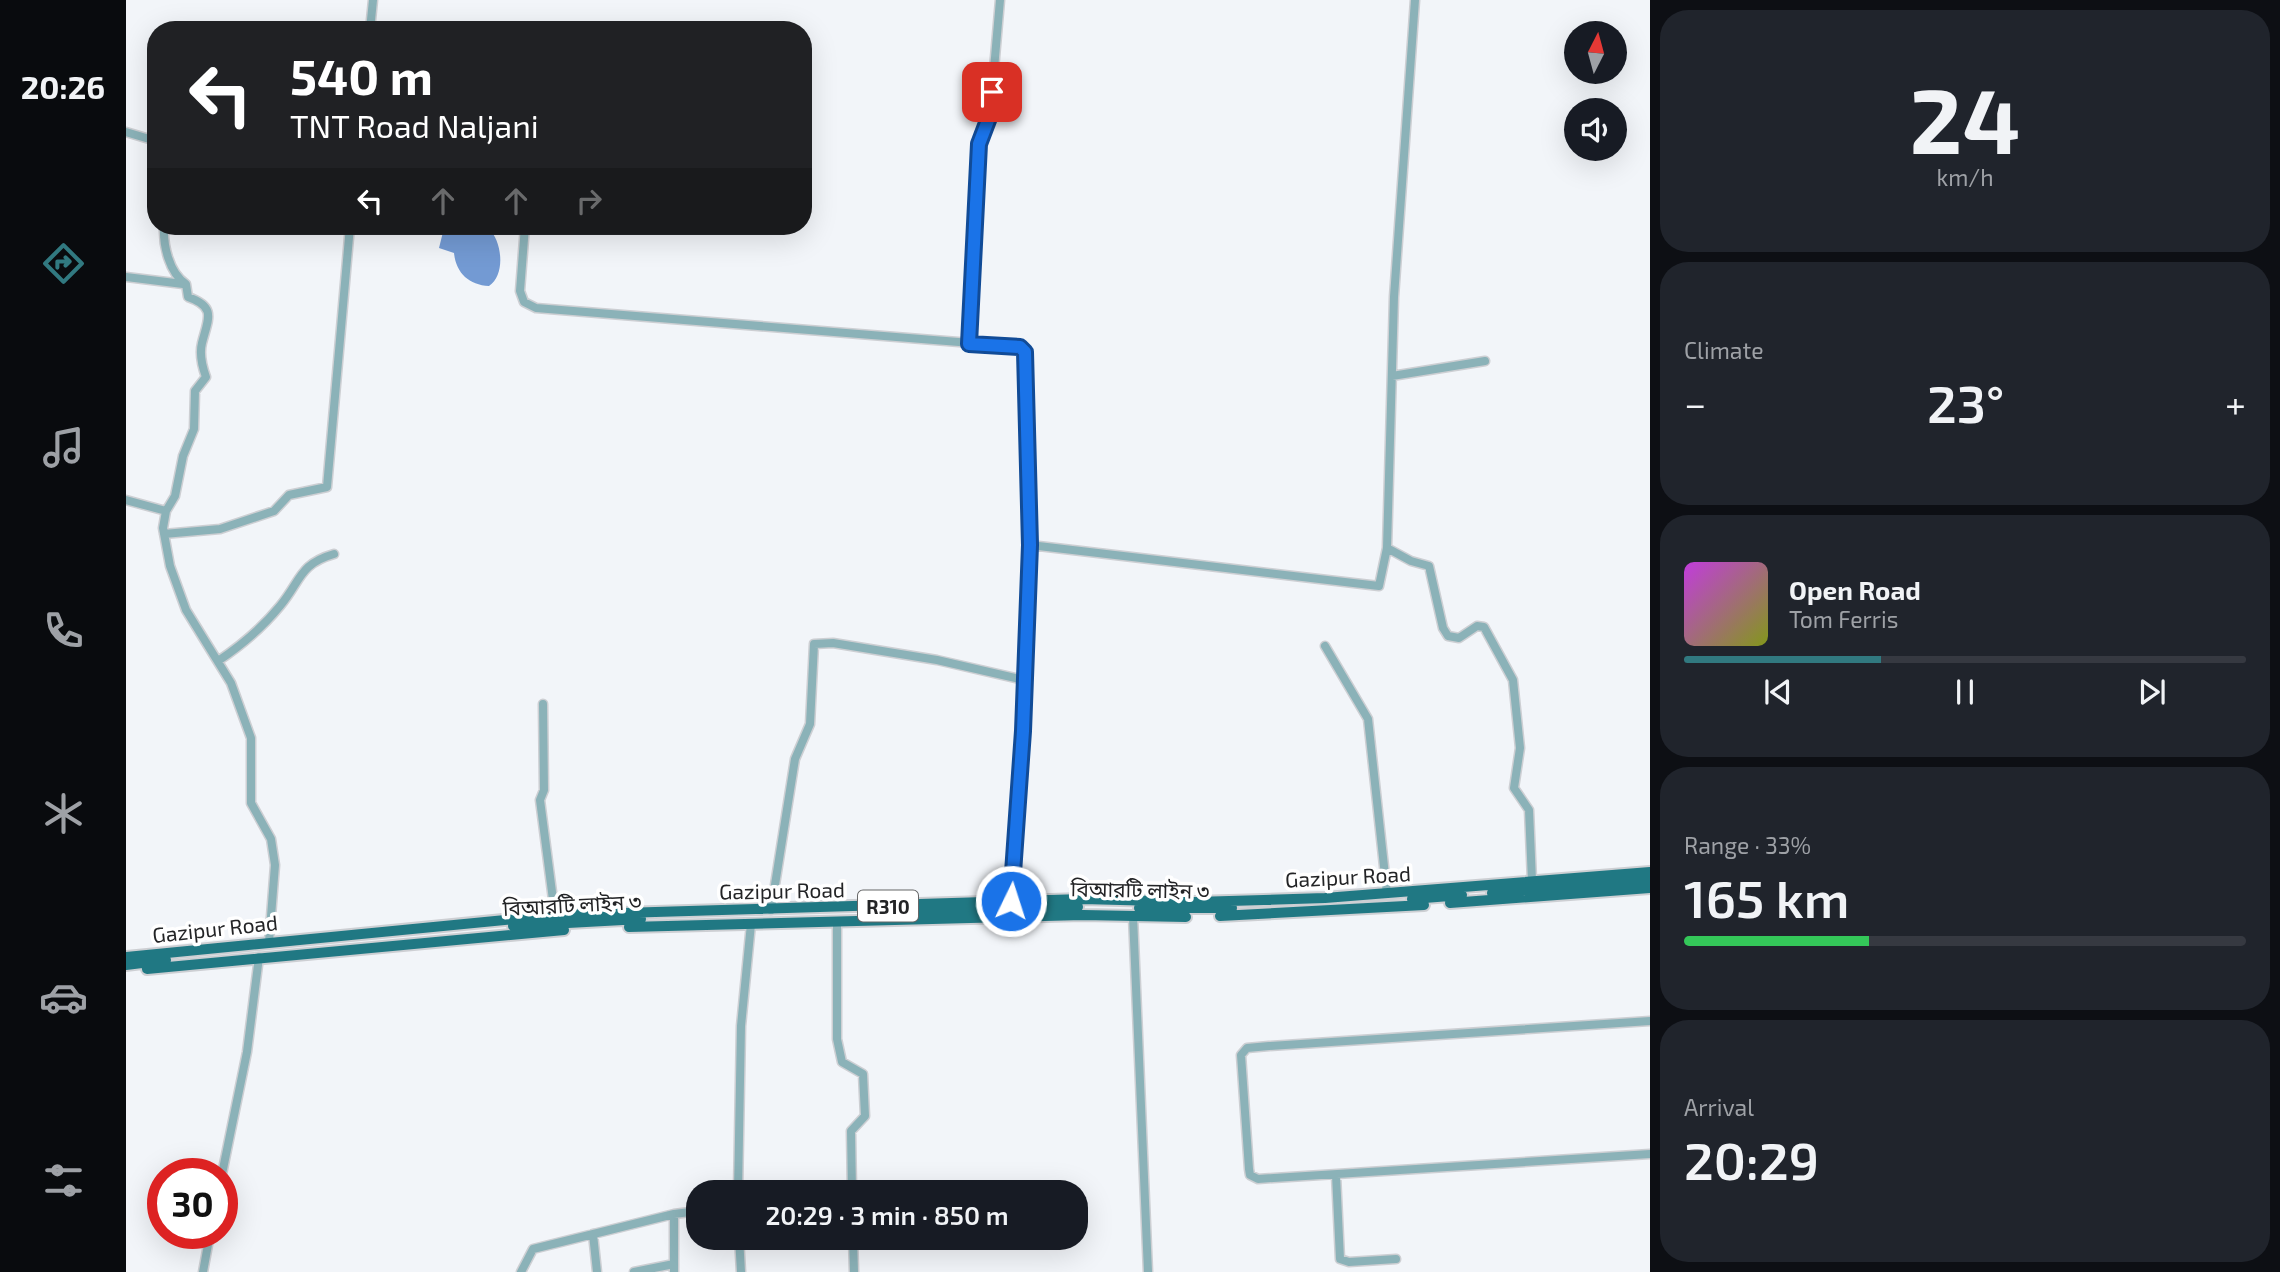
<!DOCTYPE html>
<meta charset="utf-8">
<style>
:root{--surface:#171b24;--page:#20242c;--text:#f1f3f6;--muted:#9ea1a6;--line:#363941;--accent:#317980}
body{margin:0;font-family:"Exo 2","Noto Sans Bengali",sans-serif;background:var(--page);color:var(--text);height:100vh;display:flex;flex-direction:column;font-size:26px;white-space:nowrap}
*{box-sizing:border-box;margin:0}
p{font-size:23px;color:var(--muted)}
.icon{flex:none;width:38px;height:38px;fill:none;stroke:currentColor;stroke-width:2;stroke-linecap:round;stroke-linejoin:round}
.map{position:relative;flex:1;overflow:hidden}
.panel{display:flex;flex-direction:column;gap:10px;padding:10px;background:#0d0f14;width:630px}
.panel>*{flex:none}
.top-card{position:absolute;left:21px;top:21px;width:665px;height:214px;border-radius:28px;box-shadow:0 7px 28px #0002;background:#202124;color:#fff;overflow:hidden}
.needle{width:46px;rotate:6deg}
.tools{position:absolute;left:1438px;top:21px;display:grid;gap:14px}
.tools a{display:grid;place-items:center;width:63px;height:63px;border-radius:50%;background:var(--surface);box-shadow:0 7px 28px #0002;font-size:35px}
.speed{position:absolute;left:21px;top:1158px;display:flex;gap:14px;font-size:35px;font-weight:700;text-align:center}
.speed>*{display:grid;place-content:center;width:91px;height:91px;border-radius:50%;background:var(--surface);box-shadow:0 7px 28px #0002;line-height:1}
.speed .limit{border:10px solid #d22;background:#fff;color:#111}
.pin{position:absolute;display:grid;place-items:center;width:60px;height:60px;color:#fff;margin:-30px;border-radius:14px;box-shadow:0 4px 10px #0006}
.me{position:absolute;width:77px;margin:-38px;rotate:4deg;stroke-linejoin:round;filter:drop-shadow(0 0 5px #0008)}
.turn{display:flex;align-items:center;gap:24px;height:147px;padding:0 28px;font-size:32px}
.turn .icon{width:91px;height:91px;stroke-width:2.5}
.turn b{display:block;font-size:49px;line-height:60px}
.lanes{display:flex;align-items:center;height:66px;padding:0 28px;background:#0003;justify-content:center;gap:35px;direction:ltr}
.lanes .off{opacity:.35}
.big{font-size:52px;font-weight:600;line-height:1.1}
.panel .tile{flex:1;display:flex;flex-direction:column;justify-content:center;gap:10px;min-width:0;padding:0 24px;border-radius:28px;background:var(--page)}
.panel .dial{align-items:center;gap:0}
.dial b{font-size:91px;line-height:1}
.song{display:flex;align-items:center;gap:21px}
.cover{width:84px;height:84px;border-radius:10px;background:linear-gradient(135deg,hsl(290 70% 55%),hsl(70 70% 35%))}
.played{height:7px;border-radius:4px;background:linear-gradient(90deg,var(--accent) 35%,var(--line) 35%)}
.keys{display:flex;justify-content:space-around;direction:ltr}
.heat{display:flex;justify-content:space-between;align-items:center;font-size:38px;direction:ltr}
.charge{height:10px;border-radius:5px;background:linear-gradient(90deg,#34c759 33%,var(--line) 0)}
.trip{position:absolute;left:560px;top:1180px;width:402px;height:70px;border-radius:28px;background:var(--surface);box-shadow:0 7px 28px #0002;font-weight:600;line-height:70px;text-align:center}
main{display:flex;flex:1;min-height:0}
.menu{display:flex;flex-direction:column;width:126px;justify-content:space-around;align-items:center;background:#090b0e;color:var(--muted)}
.menu .icon{width:49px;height:49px}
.menu .selected{color:var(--accent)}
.menu b{font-size:32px;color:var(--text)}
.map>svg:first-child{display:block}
</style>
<main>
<nav class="menu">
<b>20:26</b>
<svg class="icon selected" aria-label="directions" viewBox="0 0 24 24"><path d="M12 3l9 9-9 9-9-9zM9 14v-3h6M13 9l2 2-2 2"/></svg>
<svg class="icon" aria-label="music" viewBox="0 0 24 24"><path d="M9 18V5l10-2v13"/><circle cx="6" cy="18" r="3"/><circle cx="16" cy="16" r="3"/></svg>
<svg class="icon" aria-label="phone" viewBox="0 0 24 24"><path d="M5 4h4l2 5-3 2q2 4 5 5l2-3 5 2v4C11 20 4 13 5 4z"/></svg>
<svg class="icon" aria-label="climate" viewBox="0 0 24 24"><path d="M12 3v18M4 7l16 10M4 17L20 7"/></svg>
<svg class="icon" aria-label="car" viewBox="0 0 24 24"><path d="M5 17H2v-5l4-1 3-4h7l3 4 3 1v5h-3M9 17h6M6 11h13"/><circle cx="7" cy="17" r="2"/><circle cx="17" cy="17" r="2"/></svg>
<svg class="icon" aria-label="filters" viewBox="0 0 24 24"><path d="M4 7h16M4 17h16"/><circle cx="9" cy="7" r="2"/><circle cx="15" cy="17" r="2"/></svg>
</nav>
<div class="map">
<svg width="1524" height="1272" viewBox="0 0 1524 1272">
<rect width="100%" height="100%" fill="#f2f5f9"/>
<path fill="#739ad3" d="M353,226l10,3c13,12 17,46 0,57 -20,-1 -33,-13 -35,-33l-15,-5 4,-16 22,1z"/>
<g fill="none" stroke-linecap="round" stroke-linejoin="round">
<defs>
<path id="minor" d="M244,30l3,-30
M0,132l30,9
M38,226c-1,19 5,47 22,58l2,13c29,10 20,22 14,46 -3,12 0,23 4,34l-11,14 -1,38 -11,27 -8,40 -9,15 -3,17 7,38 16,44 45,73 20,55v65l20,36 4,26 -6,77
M399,226l-5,65 4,11 12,6 484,39 5,5 5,193 -7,186 -12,170
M0,277l57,7
M843,344l10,-200 11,-29 10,-115
M1266,376l93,-15
M0,500l40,11
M38,534l56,-5 54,-18 15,-16 38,-8 23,-261
M904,545l349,41 8,-38 7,-251 21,-297
M1261,548l24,13 18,5 14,62 5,8 11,2 18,-12 7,1 29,53 7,68 -6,40 15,22 3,71
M1199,646l43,73 19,175
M92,661c24,-16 44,-33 62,-55 21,-25 19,-42 54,-52
M417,704l1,86 -4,10 15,115
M645,910l24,-151 15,-35 4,-80 19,-1 104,17 87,20
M1007,916l15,356
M711,923v116l5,23 21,12 2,42 -14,15 1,61
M1524,1021l-381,25 -22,2 -6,7 8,114 1,6 8,4 392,-25
M96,1174l25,-122 12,-95
M1210,1175l4,84 9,3 47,-3
M612,1192l3,-166 10,-102
M548,1214v58
M467,1234l4,38
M613,1237l2,35
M727,1237l1,35
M77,1272l7,-38
M395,1272l12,-23 141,-35 24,-3
M508,1272l40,-8"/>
<path id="major" d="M1366,893l158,-13
M1286,899l50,-4
M1324,903l200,-15
M1013,908h93
M769,913l183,-6
M1094,916l204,-11
M387,926l128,-7
M503,927l454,-12 103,2
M0,957l429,-42 528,-16 112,3 130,-4 325,-26
M0,965l40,-5
M21,969l417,-39"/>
</defs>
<use href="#minor" stroke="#cdcfd3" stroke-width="11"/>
<use href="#major" stroke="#cdcfd3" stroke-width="14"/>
<use href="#minor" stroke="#8bb2b8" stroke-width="8"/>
<use href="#major" stroke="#207883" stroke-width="10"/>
</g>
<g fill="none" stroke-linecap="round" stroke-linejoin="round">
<defs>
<path id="route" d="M866,92l-2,23 -11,29 -10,200 51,3 5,5 5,193 -7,186 -12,170"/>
</defs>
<use href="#route" stroke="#114b97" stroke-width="18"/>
<use href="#route" stroke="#1a73e8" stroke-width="12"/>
</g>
<g text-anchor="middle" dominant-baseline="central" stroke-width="7" stroke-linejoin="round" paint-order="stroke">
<rect fill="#fff" stroke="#656667" stroke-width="2" x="732" y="890.5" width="60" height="31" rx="5"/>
<g font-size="19" font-weight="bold" fill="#232426">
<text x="762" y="906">R310</text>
</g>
<g font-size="21" fill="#232426" stroke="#fff">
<text transform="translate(1222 876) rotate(-3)">Gazipur Road</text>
<text transform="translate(1014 889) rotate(1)">বিআরটি লাইন ৩</text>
<text transform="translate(656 890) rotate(-1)">Gazipur Road</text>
<text transform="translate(446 904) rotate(-3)">বিআরটি লাইন ৩</text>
<text transform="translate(89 928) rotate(-6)">Gazipur Road</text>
</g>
</g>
</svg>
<div class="tools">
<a><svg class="needle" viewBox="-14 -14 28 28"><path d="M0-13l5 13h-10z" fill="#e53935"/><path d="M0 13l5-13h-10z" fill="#9ea1a6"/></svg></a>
<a><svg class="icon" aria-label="sound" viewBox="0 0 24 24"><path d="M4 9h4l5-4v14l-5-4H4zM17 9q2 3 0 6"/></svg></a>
</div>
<div class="speed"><div class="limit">30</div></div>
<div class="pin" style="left:866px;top:92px;background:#d93025"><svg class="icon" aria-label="arrive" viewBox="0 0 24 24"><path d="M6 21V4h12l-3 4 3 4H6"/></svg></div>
<svg class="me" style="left:885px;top:901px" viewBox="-20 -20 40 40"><circle r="17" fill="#1a73e8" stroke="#fff" stroke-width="3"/><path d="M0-11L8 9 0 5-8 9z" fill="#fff"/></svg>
<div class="trip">20:29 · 3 min · 850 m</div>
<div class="top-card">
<div class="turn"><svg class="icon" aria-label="left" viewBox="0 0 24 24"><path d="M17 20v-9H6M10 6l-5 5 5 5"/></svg><div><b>540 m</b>TNT Road Naljani</div></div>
<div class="lanes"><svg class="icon" aria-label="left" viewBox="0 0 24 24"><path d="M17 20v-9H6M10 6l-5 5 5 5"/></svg><svg class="icon off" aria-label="ahead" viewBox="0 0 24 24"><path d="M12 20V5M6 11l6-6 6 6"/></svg><svg class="icon off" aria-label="ahead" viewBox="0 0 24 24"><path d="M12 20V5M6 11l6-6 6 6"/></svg><svg class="icon off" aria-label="right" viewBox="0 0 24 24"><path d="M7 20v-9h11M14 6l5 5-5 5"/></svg></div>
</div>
</div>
<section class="panel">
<div class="tile dial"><b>24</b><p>km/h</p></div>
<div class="tile"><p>Climate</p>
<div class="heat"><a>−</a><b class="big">23°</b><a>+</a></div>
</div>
<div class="tile">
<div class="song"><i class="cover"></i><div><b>Open Road</b><p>Tom Ferris</p></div></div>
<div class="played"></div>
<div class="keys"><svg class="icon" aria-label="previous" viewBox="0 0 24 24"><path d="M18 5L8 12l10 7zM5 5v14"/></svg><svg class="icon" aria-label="pause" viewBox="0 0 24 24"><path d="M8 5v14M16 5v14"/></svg><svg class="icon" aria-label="next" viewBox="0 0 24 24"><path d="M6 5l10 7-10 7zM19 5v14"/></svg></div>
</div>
<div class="tile"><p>Range · 33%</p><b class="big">165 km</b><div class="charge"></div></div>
<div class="tile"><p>Arrival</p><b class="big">20:29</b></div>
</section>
</main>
